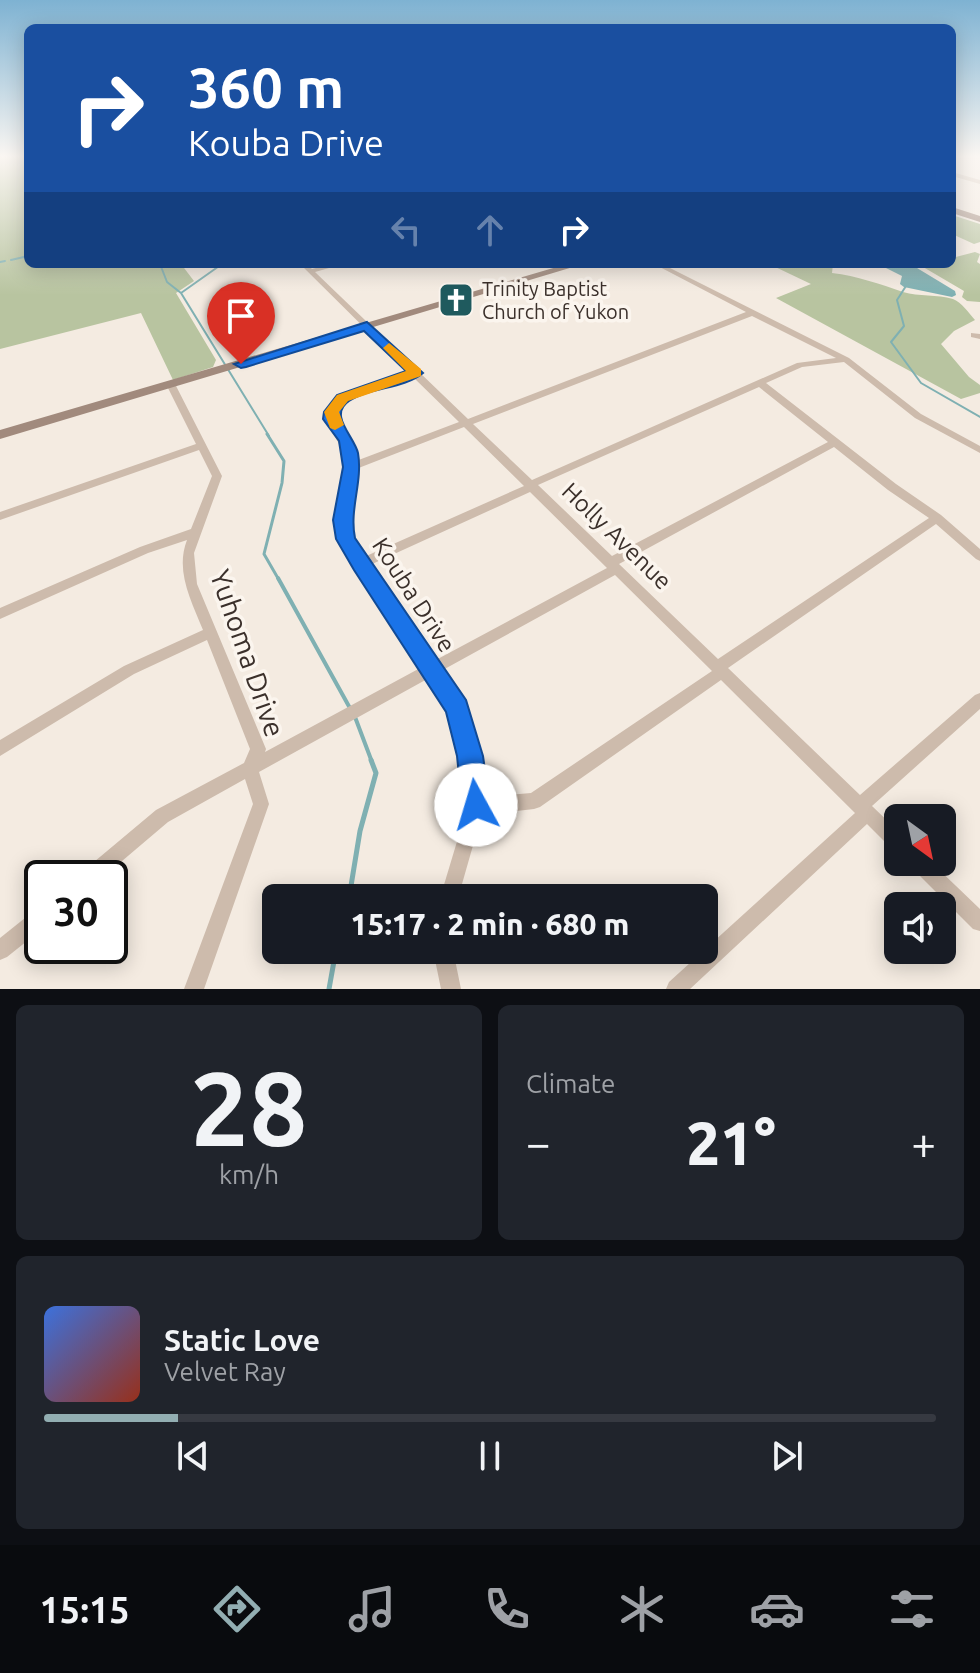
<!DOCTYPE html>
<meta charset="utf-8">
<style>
:root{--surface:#171b24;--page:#20242c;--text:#f1f3f6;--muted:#9ea1a6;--line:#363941;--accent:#92aeb2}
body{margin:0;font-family:Ubuntu,sans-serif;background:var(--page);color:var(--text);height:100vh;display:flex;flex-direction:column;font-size:30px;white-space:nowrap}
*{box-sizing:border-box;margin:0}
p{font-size:26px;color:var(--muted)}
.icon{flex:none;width:44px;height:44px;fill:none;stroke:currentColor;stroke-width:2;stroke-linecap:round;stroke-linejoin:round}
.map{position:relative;height:989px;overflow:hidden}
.drawer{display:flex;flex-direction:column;gap:16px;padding:16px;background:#0d0f14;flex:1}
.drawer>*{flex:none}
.guide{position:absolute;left:24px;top:24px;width:932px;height:244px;border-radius:12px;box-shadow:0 4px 20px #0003;background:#1a4fa0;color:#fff;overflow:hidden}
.needle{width:52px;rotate:147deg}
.controls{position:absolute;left:884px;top:804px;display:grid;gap:16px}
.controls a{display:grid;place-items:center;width:72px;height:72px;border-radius:12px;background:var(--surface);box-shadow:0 4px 20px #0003;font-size:40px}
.speed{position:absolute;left:24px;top:860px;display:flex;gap:16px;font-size:40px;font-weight:700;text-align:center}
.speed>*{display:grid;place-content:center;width:104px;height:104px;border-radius:50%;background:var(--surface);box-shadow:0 4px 20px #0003;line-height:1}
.speed .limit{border:4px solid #111;border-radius:12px;background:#fff;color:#111}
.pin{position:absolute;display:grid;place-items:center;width:68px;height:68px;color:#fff;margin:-82px -34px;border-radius:50% 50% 50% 0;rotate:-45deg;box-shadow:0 0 8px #0007}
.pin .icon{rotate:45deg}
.me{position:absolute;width:88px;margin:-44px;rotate:354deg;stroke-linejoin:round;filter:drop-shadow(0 0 6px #0008)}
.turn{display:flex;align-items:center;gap:28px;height:168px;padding:0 32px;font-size:36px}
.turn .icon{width:104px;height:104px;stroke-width:2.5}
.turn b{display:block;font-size:56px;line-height:68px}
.lanes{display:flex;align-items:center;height:76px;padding:0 32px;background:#0003;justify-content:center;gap:40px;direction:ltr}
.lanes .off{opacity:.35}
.big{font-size:60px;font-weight:800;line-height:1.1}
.drawer .card{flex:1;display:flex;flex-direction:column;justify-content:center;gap:12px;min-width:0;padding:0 28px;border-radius:12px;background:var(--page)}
.drawer .dial{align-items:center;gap:0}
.dial b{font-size:104px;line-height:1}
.song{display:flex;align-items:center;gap:24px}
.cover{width:96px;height:96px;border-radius:12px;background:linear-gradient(135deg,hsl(220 70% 55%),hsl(10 70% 35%))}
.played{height:8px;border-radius:4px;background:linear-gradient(90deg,var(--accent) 15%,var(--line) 15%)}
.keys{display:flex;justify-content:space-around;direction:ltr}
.heat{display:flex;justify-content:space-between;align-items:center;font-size:44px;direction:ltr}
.drawer .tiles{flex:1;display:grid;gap:16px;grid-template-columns:1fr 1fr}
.card:last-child{grid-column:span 2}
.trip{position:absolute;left:262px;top:884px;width:456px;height:80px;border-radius:12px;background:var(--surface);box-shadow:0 4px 20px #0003;font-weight:800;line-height:80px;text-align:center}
.tabs{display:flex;height:128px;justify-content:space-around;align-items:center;background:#090b0e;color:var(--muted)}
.tabs .icon{width:56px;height:56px}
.tabs .selected{color:var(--accent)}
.tabs b{font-size:36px;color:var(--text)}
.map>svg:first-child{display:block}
</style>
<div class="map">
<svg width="980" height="989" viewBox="0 0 980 989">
<rect width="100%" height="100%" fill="#f4ebe1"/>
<path fill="#b8c4a0" d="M0,156h28v108h153l13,17 -18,12 40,67 -3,7 -40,13 -32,-67 -141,36z
M952,215l28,9v18l-6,2 -22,-10z
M975,252l5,2 -3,8 3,2v38l-13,-1 -5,-4 2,-6 -46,-27h34v-6z
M769,264h64l-1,9c25,3 48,11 71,19 16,5 34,2 50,7 8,3 16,14 22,21l-21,11 -13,13 28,33 11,8v8l-19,6 -185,-101 35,-14z"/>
<path fill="#7fb0b2" d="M899,264l18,4 38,23 1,4 -4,2 -48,-10 -4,-3 2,-8 -22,-11z"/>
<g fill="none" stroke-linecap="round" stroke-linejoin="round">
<path stroke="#7fb0b2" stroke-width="2" d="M11,260l17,-4
M0,262l5,-1
M160,264l7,18 14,11 88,143
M906,286l-9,14 7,26 -13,16 30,41 59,34
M181,293l41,-29"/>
<path stroke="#7fb0b2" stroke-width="3" d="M267,434l17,27 -2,22 -18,71 15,26"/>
<path stroke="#7fb0b2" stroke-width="4" d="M278,578l73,132
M355,717l17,45"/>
<path stroke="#7fb0b2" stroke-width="5" d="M349,898l11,-67 16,-58 -5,-13
M329,989l7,-39"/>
<path fill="#cdbbac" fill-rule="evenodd" d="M952,172l28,8v4l-28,-8z
M300,264h7l5,5 19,-5h12l-28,8 153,147 278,-107 -92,-48h8l187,94 72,56 59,32v7l-65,-35 -71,-56 -42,5 -36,16 130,101 45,31 39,34v12l-4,-2 -40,-35 -208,144 132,127 115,-100 5,-2v16l-108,97 26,25v21l-6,-3 -25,-25 -177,165h-24l3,-7 186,-169 -134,-133 -181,127 -6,2 -42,5h-10l-24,84h-18l28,-93 -6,-49 -12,-46 -21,-32 -170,94 10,32 -65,185h-20l69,-185 -8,-25 -77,43 -66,56h-23l3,-6 74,-62 88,-47 6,-14 -43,-109 -73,34 -134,82v-16l124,-74 79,-36c-12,-30 -28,-59 -16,-90l-39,13 -148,66v-11l140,-61 51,-18 21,-53 -13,-26 -199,70v-8l196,-68 -30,-60 2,-2h6l48,94 -28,77 3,31 69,165 -1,3 157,-85 -82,-128c-3,-26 7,-49 6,-74 -1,-18 -15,-29 -18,-46 -5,-26 62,-41 81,-47zM752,316l84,42 -39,5 -265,117 -59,-56zM413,377l46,45 -103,39c-4,-18 -17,-31 -19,-49 16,-22 51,-28 76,-35zM759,387l69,55 -216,114 -74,-71zM464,427l60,59 -160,71 -12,-19 -2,-9 6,-60zM834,447l54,43 41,28 -211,141 -99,-95zM530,492l77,76 -173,93 -64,-96zM615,575l97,96 -181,122 -48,4 -5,-41 -14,-48 -23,-37z
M971,333l9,1v5l-9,-2z
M909,862h22l49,47v22l-7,-2 -61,-61z
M42,908v21l-35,28 -7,3v-22l35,-28z
M433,950h20l8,39h-20z"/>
<path fill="#a18a7d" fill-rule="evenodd" d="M952,207l28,9v6l-28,-9z
M567,264h16l-583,175v-9z"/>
</g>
<linearGradient id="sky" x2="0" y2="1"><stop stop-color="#7eb2d2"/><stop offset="0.53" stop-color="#faf6f2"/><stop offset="1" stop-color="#faf6f2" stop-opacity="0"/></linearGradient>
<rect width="980" height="295" fill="url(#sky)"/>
<path fill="#1a73e8" stroke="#114b97" stroke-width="2" d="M367,322l56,51c-19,16 -53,14 -74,28 -21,14 5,35 9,52 5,29 -9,56 -3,85l111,162 17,56 7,49 -4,10 -10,4 -10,-4 -4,-10 -5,-49 -11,-44 -92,-142 -18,-31 -3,-19 10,-53 -4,-26 -16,-22 1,-7 13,-17 69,-24 -42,-40 -118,36 -5,1 -7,-4z"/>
<path fill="#f59e0b" d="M389,343l32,26v7l-73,25 -9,11 5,13 -9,5 -5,-2 -6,-16 13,-17 69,-24 -23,-23z"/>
<defs>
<symbol id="church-square" viewBox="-11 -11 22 22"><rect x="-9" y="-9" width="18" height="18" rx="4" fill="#1f5a5e" stroke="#fbf5ee"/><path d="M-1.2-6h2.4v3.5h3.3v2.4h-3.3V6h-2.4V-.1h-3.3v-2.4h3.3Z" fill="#fff"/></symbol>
</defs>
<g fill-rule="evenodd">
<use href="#church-square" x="436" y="280" width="40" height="40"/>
</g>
<g text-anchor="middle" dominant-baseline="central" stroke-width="7" stroke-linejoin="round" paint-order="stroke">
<g font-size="20" fill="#3b302b" stroke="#fbf5ee" text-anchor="start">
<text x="482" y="288">Trinity Baptist<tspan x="482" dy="23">Church of Yukon</tspan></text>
</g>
<g font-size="24" fill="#3b302b" stroke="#fbf5ee">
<text transform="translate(617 536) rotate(44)">Holly Avenue</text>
<text transform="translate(414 595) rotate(57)">Kouba Drive</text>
</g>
<g font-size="28" fill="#3b302b" stroke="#fbf5ee">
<text transform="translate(248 653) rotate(71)">Yuhoma Drive</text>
</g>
</g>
</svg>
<div class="controls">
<a><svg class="needle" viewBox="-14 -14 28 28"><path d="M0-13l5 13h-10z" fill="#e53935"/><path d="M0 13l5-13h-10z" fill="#9ea1a6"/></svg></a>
<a><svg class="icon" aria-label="sound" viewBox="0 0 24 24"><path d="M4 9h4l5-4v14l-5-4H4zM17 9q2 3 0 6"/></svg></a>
</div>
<div class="speed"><div class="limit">30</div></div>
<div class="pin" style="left:241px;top:364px;background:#d93025"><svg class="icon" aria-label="arrive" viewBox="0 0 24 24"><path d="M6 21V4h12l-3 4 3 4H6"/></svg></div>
<svg class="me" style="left:476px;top:805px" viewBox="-20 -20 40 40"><circle r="19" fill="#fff"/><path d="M0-13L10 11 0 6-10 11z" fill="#1a73e8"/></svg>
<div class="trip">15:17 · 2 min · 680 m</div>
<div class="guide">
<div class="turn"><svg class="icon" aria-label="right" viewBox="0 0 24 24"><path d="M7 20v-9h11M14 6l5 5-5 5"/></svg><div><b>360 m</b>Kouba Drive</div></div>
<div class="lanes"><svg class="icon off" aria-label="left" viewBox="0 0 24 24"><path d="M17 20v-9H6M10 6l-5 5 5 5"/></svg><svg class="icon off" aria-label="ahead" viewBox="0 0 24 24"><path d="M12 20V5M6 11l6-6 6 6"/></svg><svg class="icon" aria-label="right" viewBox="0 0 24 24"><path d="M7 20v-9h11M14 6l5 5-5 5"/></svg></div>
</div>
</div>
<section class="drawer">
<div class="tiles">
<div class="card dial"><b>28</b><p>km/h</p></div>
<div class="card"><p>Climate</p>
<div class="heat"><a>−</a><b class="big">21°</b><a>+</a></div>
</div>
<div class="card">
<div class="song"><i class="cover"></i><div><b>Static Love</b><p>Velvet Ray</p></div></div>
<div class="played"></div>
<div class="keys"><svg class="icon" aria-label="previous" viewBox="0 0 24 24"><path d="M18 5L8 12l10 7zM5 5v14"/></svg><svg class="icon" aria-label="pause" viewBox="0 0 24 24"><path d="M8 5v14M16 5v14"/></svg><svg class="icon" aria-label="next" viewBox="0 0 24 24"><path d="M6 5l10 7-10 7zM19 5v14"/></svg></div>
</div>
</div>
</section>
<nav class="tabs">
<b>15:15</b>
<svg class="icon selected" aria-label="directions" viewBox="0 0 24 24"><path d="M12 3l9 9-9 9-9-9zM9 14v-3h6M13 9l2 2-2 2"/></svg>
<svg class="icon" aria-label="music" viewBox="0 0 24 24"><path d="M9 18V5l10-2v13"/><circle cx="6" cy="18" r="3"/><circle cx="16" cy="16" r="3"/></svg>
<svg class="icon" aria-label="phone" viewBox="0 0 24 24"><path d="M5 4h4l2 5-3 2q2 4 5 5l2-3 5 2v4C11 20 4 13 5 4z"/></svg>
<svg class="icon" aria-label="climate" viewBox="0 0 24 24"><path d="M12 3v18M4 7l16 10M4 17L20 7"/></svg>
<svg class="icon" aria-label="car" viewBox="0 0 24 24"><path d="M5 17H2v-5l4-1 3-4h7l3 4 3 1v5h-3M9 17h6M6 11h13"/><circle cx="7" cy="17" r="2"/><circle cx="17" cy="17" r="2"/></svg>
<svg class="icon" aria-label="filters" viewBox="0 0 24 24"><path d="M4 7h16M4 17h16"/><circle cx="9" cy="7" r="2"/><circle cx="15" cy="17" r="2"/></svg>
</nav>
